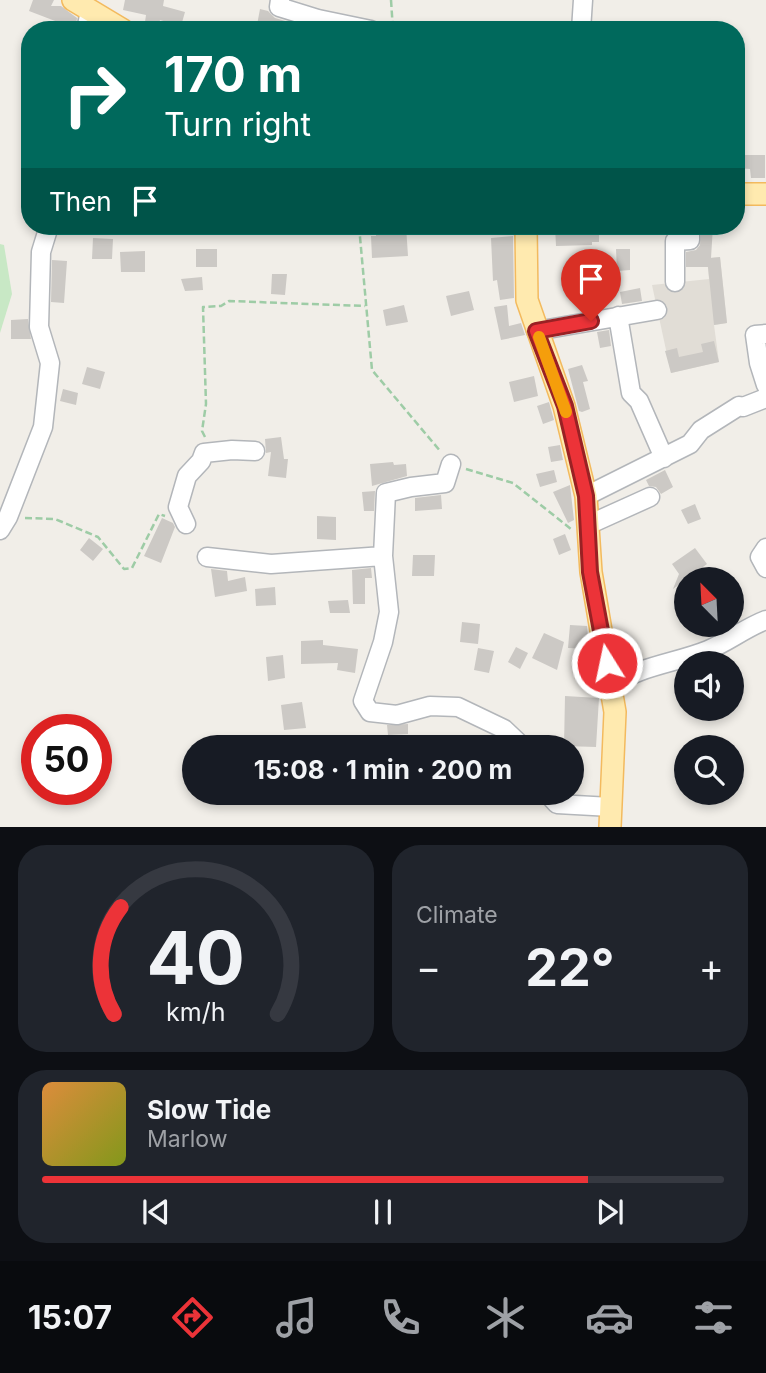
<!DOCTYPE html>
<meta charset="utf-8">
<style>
:root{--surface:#171b24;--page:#20242c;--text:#f1f3f6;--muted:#9ea1a6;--line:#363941;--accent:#ec3338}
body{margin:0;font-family:Inter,sans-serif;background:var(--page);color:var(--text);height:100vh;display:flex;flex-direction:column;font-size:26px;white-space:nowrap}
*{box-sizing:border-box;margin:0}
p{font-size:23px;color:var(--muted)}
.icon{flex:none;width:38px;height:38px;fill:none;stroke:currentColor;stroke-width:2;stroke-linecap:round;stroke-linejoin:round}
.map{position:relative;height:827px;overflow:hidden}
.sheet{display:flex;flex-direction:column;gap:18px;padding:18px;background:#0d0f14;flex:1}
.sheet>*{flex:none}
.top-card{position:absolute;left:21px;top:21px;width:724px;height:214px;border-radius:28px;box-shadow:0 4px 10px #0003;background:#00695c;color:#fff;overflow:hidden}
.needle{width:46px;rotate:336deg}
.tools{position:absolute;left:674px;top:567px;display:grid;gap:14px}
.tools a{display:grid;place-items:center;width:70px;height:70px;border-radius:50%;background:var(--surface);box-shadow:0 4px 10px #0003;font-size:35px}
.speed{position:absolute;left:21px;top:714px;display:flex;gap:14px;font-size:35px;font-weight:700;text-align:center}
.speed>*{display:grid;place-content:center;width:91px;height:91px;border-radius:50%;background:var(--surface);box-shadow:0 4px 10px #0003;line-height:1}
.speed .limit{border:10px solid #d22;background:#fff;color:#111}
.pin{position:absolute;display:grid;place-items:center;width:60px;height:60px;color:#fff;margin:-72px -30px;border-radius:50% 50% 50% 0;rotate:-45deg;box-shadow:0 0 7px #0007}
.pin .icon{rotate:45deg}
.me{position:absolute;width:77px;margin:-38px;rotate:350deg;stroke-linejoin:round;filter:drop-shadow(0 0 5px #0008)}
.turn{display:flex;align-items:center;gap:24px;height:147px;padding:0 28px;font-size:32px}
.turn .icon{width:91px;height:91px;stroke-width:2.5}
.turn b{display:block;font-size:49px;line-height:60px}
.then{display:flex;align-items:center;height:66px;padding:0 28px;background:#0003;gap:14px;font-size:26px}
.big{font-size:52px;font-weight:700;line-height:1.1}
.sheet .widget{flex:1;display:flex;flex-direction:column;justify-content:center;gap:10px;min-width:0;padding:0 24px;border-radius:28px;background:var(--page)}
.sheet .dial{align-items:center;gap:0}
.dial svg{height:182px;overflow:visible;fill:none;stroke:var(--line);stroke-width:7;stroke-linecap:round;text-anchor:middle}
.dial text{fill:var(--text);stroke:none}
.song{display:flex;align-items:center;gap:21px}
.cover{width:84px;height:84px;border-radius:10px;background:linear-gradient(135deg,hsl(30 70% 55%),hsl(70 70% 35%))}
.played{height:7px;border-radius:4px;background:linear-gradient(90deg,var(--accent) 80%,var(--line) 80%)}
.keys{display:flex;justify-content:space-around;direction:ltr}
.heat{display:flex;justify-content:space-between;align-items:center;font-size:38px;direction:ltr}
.sheet .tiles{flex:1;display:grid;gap:18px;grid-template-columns:1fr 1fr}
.widget:last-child{grid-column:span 2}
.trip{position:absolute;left:182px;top:735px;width:402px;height:70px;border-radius:35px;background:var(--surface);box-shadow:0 4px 10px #0003;font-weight:700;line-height:70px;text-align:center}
.tabs{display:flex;height:112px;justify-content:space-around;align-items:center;background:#090b0e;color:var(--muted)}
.tabs .icon{width:49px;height:49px}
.tabs .selected{color:var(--accent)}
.tabs b{font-size:32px;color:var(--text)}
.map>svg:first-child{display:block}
</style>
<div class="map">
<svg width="766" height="827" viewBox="0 0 766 827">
<rect width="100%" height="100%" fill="#f1eee8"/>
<path fill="#e1ddd6" d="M720,257l7,66 -13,2 5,37 -48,11 -19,-88 57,-6 -2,-21z"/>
<path fill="#c8e8c5" d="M0,244l4,1 8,49 -12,39z"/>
<path fill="#ccc9c5" d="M33,0h21l-3,6h10l16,12 -2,12h-13l1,-6 -34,-13z
M125,0h39l-1,6 22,6 -4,14 -21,-6 -1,4 -14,-2 1,-7 -23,-5z
M260,9l8,2 7,7 17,5 -1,7 -34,-5z
M737,155h28v23h-14l-1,-9 -13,-1z
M376,226h30l2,30 -36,2 -1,-22h5z
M555,226h41v2h3v14h-7v3l-36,1z
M701,226h12l-2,32 9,-1 7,66 -13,2 -6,-58h-22v-15l10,-2 4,-5z
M513,236l1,62 -14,2 -3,-20 -4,1 -2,-43z
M93,238l20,1 -1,20h-20z
M196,249h21v18h-21z
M616,249h14v21l-13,1z
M145,251v21h-24l-1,-20z
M52,260l15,1 -3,42 -13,-1z
M272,274h15l-2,21 -14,-1z
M202,277l1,13 -18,1 -4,-12z
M640,288l2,13 -20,3 -2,-12z
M469,291l5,19 -23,6 -5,-20z
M404,305l4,17 -22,4 -3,-16z
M507,305l2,21 12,-3 4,12 -24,5 -7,-33z
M28,319l3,20h-20v-19z
M609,330l2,16 -11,2 -3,-16z
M714,341l5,21 -48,11 -6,-22 12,-3 2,9 24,-5 -2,-8z
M582,365l6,16 -5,1 7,27 -8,3 -3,-1 -11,-42z
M87,367l18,5 -5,17 -18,-5z
M534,376l4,20 -24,6 -5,-20z
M63,389l15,4 -2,12 -16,-4z
M549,402l5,18 -11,4 -6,-18z
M281,437l3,22h4l-2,19 -18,-2 3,-24 -5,1 -1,-14z
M560,445l3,15 -12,2 -3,-15z
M393,462l1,3 12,-1 1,12 -35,10 -2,-22z
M554,470l3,12 -17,5 -4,-13z
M665,470l8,17 -12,7 -5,-7 -7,-1 -3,-6z
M570,485l4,35 -6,3 -15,-31z
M375,491l-1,20h-10l-2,-19z
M441,495l1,14 -27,2v-13z
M695,504l6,15 -13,5 -7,-14z
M317,516l19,1v23l-19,-1z
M162,518l11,5 2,4 -14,36 -17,-7z
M565,534l6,16 -12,5 -6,-16z
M89,538l14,11 -10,12 -13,-11z
M695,548l12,16 -34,25 6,-15 -7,-10z
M413,555h22l-1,21h-22z
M371,568l1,10h-7v26h-12l-1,-34z
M211,569l16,2 1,10 17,-4 2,14 -32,6z
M275,587l1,18 -20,1 -1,-17z
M348,600l2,13h-20l-2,-12z
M462,622l18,2 -2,20 -18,-2z
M570,625l17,1 2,23 -21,-1z
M544,633l20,9 -7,28 -25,-12z
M323,640v5l35,4 -3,24 -18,-3 1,-7 -37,1v-23z
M516,647l12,6 -8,16 -12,-7z
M478,648l16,3 -5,22 -15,-3z
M283,655l2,23 -17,3 -2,-24z
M565,696l34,2 -3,49 -32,-1z
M302,702l4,26 -22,2 -3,-25z
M408,724v10l-20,1 -1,-10z"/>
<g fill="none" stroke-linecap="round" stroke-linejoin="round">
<defs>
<path id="minor" d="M280,0l-1,7 39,12 53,11
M86,30l4,-19
M581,30l2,-30
M675,282v-41l15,-1v-14
M618,316l13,77 8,8 25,57
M536,331l121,-21
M766,334l-11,1 4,28 7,22
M586,496l104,-52 11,-14 38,-24 4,1 23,-9
M186,524l-8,-17 9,-31 14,-15 3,-8 28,-3 23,1
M588,525l62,-28
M0,530l8,-13 35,-90 7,-64 -11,-36 2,-75 8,-26
M766,548l-6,9 6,11
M383,556l3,-63 25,-6 34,-4 6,-19
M207,557l64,7 112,-8 6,56 -6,30 -20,59 7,11 27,3 33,-9 28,1 46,22 19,18
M611,686c28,-20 65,-23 97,-36 20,-8 37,-22 58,-30
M547,793l10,11 54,3"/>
<path id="major" d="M73,0l50,30
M737,194h29
M526,226l1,74 37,106 22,90 5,76 24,140 -5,115"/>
</defs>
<use href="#minor" stroke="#b3b6ba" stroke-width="21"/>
<use href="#major" stroke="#f3ba5e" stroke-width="24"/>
<path stroke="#9ecca6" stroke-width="2.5" stroke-dasharray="7 3.5" stroke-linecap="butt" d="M391,0l2,30
M359,226l13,144 69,82
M205,437l-3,-6 4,-27 -3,-97 18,-1 8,-5 136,5
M466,469l47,14 58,46
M25,518l30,1 43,18 26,32 8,-1 27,-54 6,2"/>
<use href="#minor" stroke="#fff" stroke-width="18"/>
<use href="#major" stroke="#ffeaaf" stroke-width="21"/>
</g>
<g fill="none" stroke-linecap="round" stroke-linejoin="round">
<defs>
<path id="route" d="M591,321l-55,10 29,75 21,90 4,76 17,91"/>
</defs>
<use href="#route" stroke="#992124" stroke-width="18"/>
<use href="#route" stroke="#ec3338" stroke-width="12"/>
<path stroke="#f59e0b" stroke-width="12" d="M539,337l27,75"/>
</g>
</svg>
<div class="tools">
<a><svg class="needle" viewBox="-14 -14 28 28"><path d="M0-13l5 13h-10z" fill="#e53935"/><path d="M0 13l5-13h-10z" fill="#9ea1a6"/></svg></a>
<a><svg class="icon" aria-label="sound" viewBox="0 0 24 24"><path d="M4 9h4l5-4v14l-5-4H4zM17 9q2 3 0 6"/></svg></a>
<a><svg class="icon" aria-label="search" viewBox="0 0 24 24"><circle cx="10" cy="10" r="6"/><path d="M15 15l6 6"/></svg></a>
</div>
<div class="speed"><div class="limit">50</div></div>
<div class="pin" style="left:591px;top:321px;background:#d93025"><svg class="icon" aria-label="arrive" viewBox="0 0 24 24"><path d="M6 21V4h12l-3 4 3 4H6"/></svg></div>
<svg class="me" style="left:607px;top:663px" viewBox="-20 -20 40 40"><circle r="17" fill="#ec3338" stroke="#fff" stroke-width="3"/><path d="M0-11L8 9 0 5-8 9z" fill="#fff"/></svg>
<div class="trip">15:08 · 1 min · 200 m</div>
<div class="top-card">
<div class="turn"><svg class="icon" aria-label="right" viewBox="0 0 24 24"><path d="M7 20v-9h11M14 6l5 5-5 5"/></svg><div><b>170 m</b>Turn right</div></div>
<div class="then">Then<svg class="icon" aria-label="arrive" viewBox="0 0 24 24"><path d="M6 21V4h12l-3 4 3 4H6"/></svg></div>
</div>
</div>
<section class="sheet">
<div class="tiles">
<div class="widget dial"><svg viewBox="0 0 100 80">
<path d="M14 69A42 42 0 1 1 86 69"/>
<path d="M14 69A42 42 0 0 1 17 22" stroke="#ec3338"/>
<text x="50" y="56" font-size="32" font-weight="700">40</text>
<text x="50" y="72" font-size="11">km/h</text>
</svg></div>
<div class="widget"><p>Climate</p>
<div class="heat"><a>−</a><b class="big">22°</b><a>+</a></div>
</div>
<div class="widget">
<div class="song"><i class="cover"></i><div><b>Slow Tide</b><p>Marlow</p></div></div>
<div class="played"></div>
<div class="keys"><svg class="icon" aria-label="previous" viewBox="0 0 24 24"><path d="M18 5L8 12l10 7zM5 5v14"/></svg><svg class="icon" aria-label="pause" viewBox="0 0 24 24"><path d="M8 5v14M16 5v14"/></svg><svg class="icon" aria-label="next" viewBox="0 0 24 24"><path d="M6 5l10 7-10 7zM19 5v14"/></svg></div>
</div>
</div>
</section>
<nav class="tabs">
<b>15:07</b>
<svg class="icon selected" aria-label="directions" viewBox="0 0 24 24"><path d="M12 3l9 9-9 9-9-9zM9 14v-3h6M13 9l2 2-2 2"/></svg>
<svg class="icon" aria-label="music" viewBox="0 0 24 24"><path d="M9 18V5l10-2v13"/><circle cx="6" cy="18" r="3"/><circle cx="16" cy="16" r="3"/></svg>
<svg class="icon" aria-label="phone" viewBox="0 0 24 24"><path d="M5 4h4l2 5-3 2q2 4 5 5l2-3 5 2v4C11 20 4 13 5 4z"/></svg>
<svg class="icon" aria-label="climate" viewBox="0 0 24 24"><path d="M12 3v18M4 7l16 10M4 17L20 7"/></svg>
<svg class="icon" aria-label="car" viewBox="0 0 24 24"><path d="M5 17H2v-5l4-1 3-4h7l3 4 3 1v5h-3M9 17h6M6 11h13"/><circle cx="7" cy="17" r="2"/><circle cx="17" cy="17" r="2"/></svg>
<svg class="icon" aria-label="filters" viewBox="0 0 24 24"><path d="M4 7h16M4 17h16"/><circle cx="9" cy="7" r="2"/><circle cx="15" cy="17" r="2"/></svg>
</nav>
